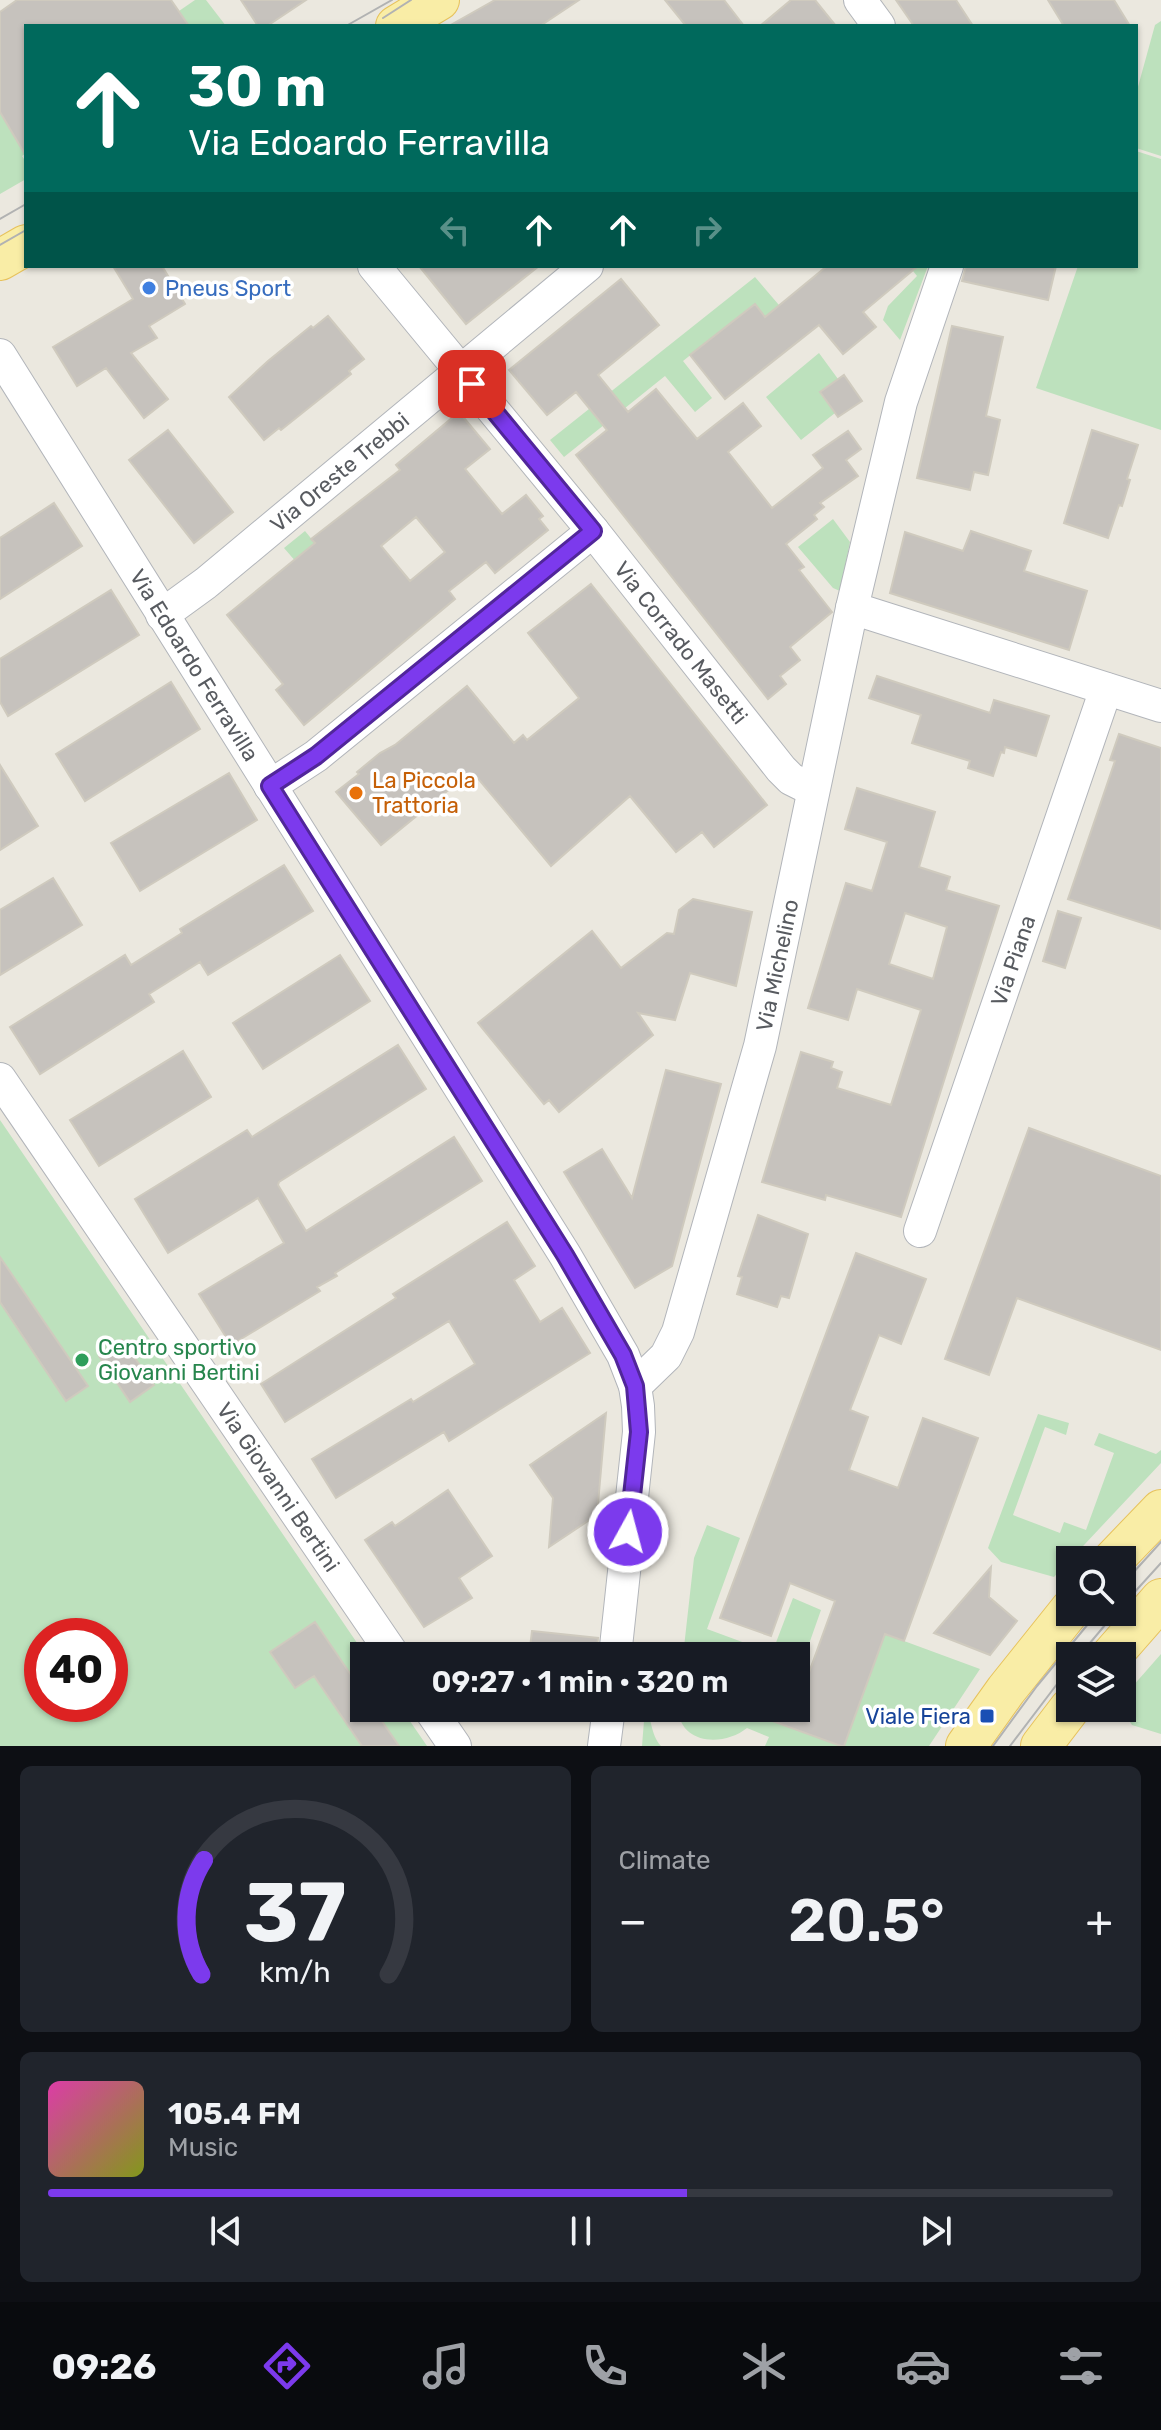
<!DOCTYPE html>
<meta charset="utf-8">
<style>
:root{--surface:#171b24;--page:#20242c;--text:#f1f3f6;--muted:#9ea1a6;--line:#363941;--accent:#7c3aed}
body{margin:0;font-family:Rubik,sans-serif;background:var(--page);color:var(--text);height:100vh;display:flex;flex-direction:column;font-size:30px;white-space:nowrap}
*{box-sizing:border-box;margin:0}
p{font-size:26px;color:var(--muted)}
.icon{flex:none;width:44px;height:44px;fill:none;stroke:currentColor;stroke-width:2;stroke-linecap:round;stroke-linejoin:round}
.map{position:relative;height:1746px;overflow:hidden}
.panel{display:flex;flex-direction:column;gap:20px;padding:20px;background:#0d0f14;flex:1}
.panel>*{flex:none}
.top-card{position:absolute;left:24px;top:24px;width:1114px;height:244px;border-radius:0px;box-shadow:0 2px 6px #0004;background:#00695c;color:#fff;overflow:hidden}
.controls{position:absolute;left:1056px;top:1546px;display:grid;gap:16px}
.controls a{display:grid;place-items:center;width:80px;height:80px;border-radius:0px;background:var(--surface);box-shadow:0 2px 6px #0004;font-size:40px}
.speed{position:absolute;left:24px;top:1618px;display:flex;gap:16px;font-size:40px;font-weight:700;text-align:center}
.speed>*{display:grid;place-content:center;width:104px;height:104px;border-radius:50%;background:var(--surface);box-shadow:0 2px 6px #0004;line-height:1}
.speed .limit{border:12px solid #d22;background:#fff;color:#111}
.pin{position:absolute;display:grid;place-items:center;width:68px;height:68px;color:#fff;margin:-34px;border-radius:16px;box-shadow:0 4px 12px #0006}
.me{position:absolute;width:88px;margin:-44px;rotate:7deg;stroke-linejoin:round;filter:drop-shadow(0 0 6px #0008)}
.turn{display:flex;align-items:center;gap:28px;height:168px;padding:0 32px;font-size:36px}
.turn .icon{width:104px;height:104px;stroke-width:2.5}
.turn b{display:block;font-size:56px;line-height:68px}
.lanes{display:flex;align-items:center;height:76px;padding:0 32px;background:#0003;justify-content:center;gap:40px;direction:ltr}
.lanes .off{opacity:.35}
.big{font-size:60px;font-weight:600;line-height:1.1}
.panel .widget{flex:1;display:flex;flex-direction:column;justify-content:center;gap:12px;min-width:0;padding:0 28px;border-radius:12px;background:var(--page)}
.panel .dial{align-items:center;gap:0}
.dial svg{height:208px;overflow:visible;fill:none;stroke:var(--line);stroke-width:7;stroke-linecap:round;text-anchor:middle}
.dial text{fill:var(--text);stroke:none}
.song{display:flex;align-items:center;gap:24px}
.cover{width:96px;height:96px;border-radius:12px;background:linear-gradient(135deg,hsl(320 70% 55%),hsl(70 70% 35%))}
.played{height:8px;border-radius:4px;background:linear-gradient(90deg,var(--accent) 60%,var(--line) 60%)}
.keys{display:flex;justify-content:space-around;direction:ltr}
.heat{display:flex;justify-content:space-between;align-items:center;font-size:44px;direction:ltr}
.panel .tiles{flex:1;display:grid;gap:20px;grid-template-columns:1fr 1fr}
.widget:last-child{grid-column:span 2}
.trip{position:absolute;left:350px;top:1642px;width:460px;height:80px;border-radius:0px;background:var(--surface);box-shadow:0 2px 6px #0004;font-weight:600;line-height:80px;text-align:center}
.dock{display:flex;height:128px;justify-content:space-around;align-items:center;background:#090b0e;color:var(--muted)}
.dock .icon{width:56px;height:56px}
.dock .selected{color:var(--accent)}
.dock b{font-size:36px;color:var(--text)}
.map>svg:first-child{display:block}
</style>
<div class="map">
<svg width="1161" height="1746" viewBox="0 0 1161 1746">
<rect width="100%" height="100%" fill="#ebe8df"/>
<path fill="#bde1bd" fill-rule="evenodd" d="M195,0h11l20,26h-39l-8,-15z
M1161,21v135l-25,-8v-54l19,-69z
M0,113l25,41 -3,2 4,6v17l-26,15z
M1136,151l25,8v271l-125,-42 42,-122h58z
M909,266h19l-28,74 -17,-20 5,-14 29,-30z
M755,277l42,49 -16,11 -27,-33 -71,57 29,37 -17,14 -30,-36 -101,81 -14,-17z
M819,353l19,26 -18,14 15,20 -34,27 -35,-43z
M833,519l17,23 -10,49 -7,-3 -35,-41z
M305,531l56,68 -19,16 -58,-67z
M0,1120l366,536 -2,52h37l26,38h-427zM42,1636h68v68h-68z
M1038,1414l31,9 -3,12 -21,-8 -32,88 47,18 4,-11 22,8 28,-77 -20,-8 5,-12 57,21 5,-4v13l-107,114 -53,-15 -13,-14z
M707,1525l33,13 -33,91 65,24 21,-55 28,12 -12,34h-6l-7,19v-7h-113l11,-98z
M885,1634l95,35 -51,77h-85z
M1161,1654v80l-29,-9 -11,-17 4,-13z
M645,1708c7,8 5,26 16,38h-19z
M678,1708h94l69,38h-76l4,-9 -22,-9c-22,18 -67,18 -69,-20z"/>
<path fill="#c6c2bd" stroke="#cfcabe" stroke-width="2" fill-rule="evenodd" d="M17,0h154l18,26h-163v130l-26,-44v-100z
M241,0h65l-39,26h-9z
M495,0h84l-39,26h-91z
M665,0h59l20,26h-58z
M791,0h24l21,26h-76z
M896,0h60l17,26h-59z
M1048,0h66l16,26h-66z
M113,266h49l23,38 -36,22 8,12 -26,15 37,46 -24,19 -38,-50 -29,18 -24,-39 80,-48z
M419,266h120l-73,58z
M827,266h91l-55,46 13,15 -33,27 -24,-29 -94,74 -35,-44 65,-51 10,13z
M966,266h90l-8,34 -86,-19z
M621,279l38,46 -61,50 30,37 28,-23 41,50 46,-36 18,23 -33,26 44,56 51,-40 -10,-13 35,-24 13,18 -15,11 12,16 -38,27 4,4 -10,8 3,4 -31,25 18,23 -5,3 33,42 -42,35 10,13 -20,16 6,8 -18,15 -192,-244 31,-25 -31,-38 -29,23 -38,-45z
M328,316l36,43 -15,12 2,3 -70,56 -2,-2 -15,12 -35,-43 39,-36 43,-35 2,2z
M952,326l51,11 -17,79 14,4 -12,55 -14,-3 -4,18 -53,-12z
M844,375l18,26 -24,16 -18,-25z
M459,412l31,37 -25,20 37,45 24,-19 17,21 -4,3 9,11 -53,43 -9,-11 -37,29 6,8 -151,126 -28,-35 7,-6 -56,-69 88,-72 -4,-4 89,-69 -4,-5zM416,517l29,35 -35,29 -29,-35z
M168,430l65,82 -39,31 -65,-83z
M1092,430l46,15 -11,34 3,1 -8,26 -3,-1 -11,33 -44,-15z
M54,503l28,43 -82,53v-61z
M971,531l60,20 -7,20 63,20 -18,59 -179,-57 15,-61 58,19z
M591,584l176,221 -53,42 -12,-15 -26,20 -46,-56 -79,70 -75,-90 -5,3 -3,-5 -87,71 -45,-53 23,-18 -2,-2 23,-19 15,-8 72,-59 47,57 9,-8 4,5 52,-42 -51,-65z
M111,590l28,45 -131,81 -8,-14v-43z
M877,676l113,37 4,-13 55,16 -13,40 -31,-9 -1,6 -3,-1 -8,24 -25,-8 2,-7 -58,-18 9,-28 -52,-17z
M171,682l29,47 -115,72 -29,-47z
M1119,734l42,14v181l-93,-30 47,-138 -5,-1z
M0,765l38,61 -38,24z
M229,773l28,47 -117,71 -29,-48z
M857,788l78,24 -16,55 31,10 -4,13 53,16 -98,311 -75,-22 -1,5 -63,-18 39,-130 32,10 -2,6 11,4 -5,16 54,17 30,-95 -64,-21 -9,31 -40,-12 38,-125 26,8 15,-49 -42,-13zM905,913l42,14 -14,52 -44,-15z
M284,865l29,46 -105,64 -8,-13 -51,32 5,8 -114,72 -30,-47 115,-72 6,10 51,-32 -2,-4z
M53,878l29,47 -82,50v-65z
M693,899l59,13 -16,74 -46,-13 -15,47 -37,-7 15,22 -94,77 -10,-12 -5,4 -66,-81 114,-92 29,37 46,-35 7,1 5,-24z
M1058,911l23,7 -16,50 -22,-7z
M340,955l30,46 -107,68 -30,-46z
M398,1045l28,44 -147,93 -1,3 28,46 148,-94 28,44 -147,92 2,3 -20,11 3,4 -89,54 -32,-51 85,-51 -26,-45 -90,55 -33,-54 112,-69 5,7z
M183,1051l28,46 -112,69 -29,-46z
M666,1070l55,14 -49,182 -37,22 -71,-116 38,-23 30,49z
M1029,1128l132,48v174l-144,-52 -28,77 -44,-16z
M758,1215l50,19 -19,64 -8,-2 -4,11 -40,-13 5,-17 -4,-1z
M507,1222l28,44 -21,14 26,42 22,-14 28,45 -141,88 -5,-9 -108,66 -24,-39 99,-60 2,3 62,-38 -26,-43 -164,101 -24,-38 135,-86 -3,-4z
M856,1253l70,26 -25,65 -22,-9 -29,75 18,7 -19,53 49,18 25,-70 55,20 -74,203 -19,-7 -41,112h-3l-96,-35 1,-3h50v-22l7,3 32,-88 -45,-18 -19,53 -51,-18z
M0,1257l88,129 -22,15 -66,-99z
M122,1340l32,45 -24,17 -31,-46z
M606,1413l-9,102 -48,32 4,-49 -23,-33z
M448,1490l44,66 -33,22 13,20 -48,29 -59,-87 27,-18 3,4z
M991,1567l-2,30 28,24 -27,34 -56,-22z
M315,1622l49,72v14h9l26,38h-37l-48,-70 -19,12 -25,-36z
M532,1631l66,7 -2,18h-67z"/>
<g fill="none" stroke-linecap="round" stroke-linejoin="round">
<defs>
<g id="minor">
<path d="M860,0l19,26"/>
<path id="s1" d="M374,266l219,265 188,238 10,10 22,11"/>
<path id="s2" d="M0,355l565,900 58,100 12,31 3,20 1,26 -24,224"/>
<path d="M852,608l309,98"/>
<path id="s3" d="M162,615l44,-32 381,-317"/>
<path d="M270,786l46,-30 277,-225"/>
<path id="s4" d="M0,1079l394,577"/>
<path id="s5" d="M920,1231l186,-542"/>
<path id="s6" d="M635,1386l31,-30 12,-24 82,-286 92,-438 49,-206 46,-136"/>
<path d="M429,1708l26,38"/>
<path d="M604,1746l5,-38"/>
</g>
<path id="major" d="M396,26l43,-26
M0,260l26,-15
M1113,1560l48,-50
M1111,1656l50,-57
M966,1746l40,-56 64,-80
M1041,1746l29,-38"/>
</defs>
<use href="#minor" stroke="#b2b5ba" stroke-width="34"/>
<use href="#major" stroke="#e7c25c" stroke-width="42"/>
<use href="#minor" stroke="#fff" stroke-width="32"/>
<use href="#major" stroke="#f9eda6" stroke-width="40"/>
<path stroke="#b1b2b2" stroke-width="2" d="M383,18l28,-18
M346,26l46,-26
M0,219l26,-15
M0,245l26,-15
M1122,1585l39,-43
M1122,1606l39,-43
M1079,1656l37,-44
M993,1746l44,-60 61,-74
M1010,1746l60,-79"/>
</g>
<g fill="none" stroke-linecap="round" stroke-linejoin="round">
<defs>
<path id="route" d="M472,384l121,147 -277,225 -46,30 295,469 58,100 12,31 4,46 -11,100"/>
</defs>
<use href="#route" stroke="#51269a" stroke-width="20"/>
<use href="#route" stroke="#7c3aed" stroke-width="14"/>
</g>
<circle fill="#3f7fe0" stroke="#fff" stroke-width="3" cx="149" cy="288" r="8"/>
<circle fill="#e8710a" stroke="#fff" stroke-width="3" cx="356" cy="793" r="8"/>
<circle fill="#2e9e5b" stroke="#fff" stroke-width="3" cx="82" cy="1360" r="8"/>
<rect fill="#1a4fb4" stroke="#fff" stroke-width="3" x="979" y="1708" width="16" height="16" rx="4"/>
<g text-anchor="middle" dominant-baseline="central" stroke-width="7" stroke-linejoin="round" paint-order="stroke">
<g font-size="22" fill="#366cbe" stroke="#fff" text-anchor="start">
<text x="165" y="288">Pneus Sport</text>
</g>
<g font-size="22" fill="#585b60" stroke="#fff">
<text stroke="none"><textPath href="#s3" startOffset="228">Via Oreste Trebbi</textPath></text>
<text stroke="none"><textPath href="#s1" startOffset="486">Via Corrado Masetti</textPath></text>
<text stroke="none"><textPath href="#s2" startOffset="366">Via Edoardo Ferravilla</textPath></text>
<text stroke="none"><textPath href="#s5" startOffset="286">Via Piana</textPath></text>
<text stroke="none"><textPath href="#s6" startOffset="450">Via Michelino</textPath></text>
<text stroke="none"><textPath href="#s4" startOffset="494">Via Giovanni Bertini</textPath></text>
</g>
<g font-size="22" fill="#c56008" stroke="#fff" text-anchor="start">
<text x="372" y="780">La Piccola<tspan x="372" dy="25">Trattoria</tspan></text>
</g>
<g font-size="22" fill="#27864d" stroke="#fff" text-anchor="start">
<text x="98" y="1347">Centro sportivo<tspan x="98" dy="25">Giovanni Bertini</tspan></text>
</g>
<g font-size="22" fill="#164399" stroke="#fff" text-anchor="end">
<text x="971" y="1716">Viale Fiera</text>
</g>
</g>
</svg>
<div class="controls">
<a><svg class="icon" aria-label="search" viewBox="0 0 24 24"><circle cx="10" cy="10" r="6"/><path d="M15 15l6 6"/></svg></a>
<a><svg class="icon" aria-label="layers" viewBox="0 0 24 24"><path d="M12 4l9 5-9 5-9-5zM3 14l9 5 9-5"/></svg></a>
</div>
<div class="speed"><div class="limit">40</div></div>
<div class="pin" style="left:472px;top:384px;background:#d93025"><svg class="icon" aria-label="arrive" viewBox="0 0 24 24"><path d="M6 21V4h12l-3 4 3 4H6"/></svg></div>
<svg class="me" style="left:628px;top:1532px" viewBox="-20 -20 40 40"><circle r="17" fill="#7c3aed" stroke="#fff" stroke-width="3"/><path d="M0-11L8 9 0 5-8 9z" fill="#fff"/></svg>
<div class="trip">09:27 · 1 min · 320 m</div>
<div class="top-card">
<div class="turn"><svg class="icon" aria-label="ahead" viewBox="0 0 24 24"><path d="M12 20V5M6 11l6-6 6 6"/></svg><div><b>30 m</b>Via Edoardo Ferravilla</div></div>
<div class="lanes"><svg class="icon off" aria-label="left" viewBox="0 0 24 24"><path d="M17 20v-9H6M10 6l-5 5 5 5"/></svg><svg class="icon" aria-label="ahead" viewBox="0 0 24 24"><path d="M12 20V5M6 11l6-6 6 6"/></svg><svg class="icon" aria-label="ahead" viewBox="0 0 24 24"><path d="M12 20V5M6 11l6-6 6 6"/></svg><svg class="icon off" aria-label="right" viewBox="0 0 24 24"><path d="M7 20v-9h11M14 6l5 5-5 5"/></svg></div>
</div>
</div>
<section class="panel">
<div class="tiles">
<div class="widget dial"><svg viewBox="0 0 100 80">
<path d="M14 69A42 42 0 1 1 86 69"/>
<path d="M14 69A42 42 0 0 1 15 25" stroke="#7c3aed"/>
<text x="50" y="56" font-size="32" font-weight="700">37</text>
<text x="50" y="72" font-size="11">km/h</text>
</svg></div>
<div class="widget"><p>Climate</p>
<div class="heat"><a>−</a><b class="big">20.5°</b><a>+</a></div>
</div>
<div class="widget">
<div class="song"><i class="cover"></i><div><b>105.4 FM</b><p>Music</p></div></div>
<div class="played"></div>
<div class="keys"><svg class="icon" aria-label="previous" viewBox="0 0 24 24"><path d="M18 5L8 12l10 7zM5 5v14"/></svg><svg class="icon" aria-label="pause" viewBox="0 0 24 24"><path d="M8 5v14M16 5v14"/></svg><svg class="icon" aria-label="next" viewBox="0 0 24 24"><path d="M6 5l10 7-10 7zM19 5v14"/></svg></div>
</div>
</div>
</section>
<nav class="dock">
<b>09:26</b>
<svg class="icon selected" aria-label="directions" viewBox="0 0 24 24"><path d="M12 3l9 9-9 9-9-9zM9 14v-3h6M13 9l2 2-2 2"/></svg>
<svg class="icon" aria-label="music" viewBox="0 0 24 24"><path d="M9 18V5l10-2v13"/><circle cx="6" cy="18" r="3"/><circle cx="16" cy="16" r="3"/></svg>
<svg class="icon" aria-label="phone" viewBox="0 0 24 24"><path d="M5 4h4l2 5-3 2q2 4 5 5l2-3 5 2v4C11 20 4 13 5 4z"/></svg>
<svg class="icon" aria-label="climate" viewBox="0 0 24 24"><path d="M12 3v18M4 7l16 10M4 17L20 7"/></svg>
<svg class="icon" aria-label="car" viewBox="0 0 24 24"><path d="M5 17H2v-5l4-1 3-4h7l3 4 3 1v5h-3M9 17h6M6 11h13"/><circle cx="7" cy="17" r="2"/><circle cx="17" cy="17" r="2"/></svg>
<svg class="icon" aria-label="filters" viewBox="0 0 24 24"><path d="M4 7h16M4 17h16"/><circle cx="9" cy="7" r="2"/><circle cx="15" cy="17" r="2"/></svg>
</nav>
